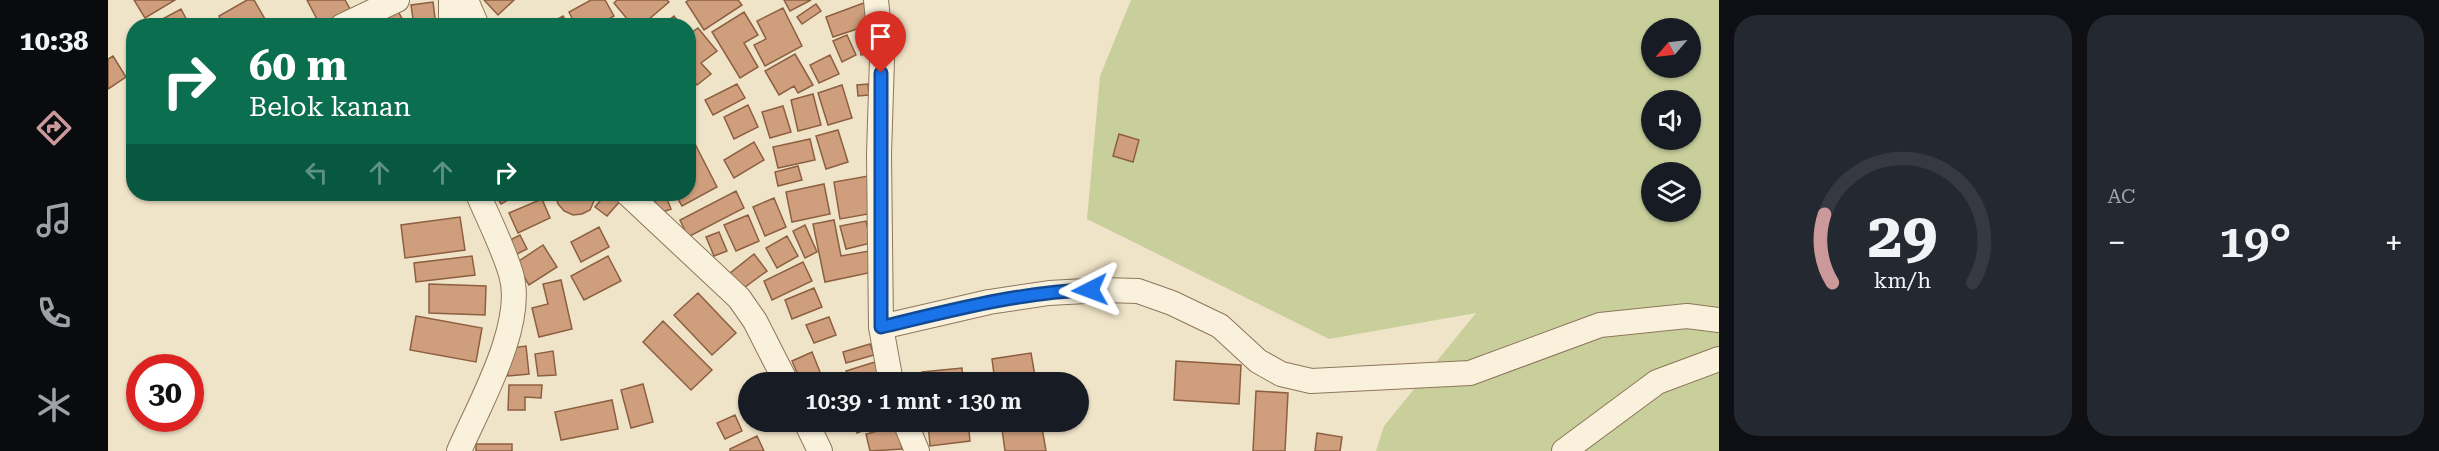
<!DOCTYPE html>
<html lang="id">
<meta charset="utf-8">
<style>
:root{--surface:#171b24;--page:#242831;--text:#f1f3f6;--muted:#9ea1a6;--line:#363941;--accent:#cc999b}
body{margin:0;font-family:"Roboto Serif",serif;background:var(--page);color:var(--text);height:100vh;display:flex;flex-direction:column;font-size:22px;white-space:nowrap}
*{box-sizing:border-box;margin:0}
p{font-size:20px;color:var(--muted)}
.icon{flex:none;width:33px;height:33px;fill:none;stroke:currentColor;stroke-width:2;stroke-linecap:round;stroke-linejoin:round}
.map{position:relative;flex:1;overflow:hidden}
.sheet{display:flex;flex-direction:column;gap:15px;padding:15px;background:#0d0f14;width:720px}
.sheet>*{flex:none}
.top-card{position:absolute;left:18px;top:18px;width:570px;height:183px;border-radius:24px;box-shadow:0 2px 4px #0004;background:#0b6e4f;color:#fff;overflow:hidden}
.needle{width:39px;rotate:242deg}
.buttons{position:absolute;left:1533px;top:18px;display:grid;gap:12px}
.buttons a{display:grid;place-items:center;width:60px;height:60px;border-radius:50%;background:var(--surface);box-shadow:0 2px 4px #0004;font-size:30px}
.speed{position:absolute;left:18px;top:354px;display:flex;gap:12px;font-size:30px;font-weight:700;text-align:center}
.speed>*{display:grid;place-content:center;width:78px;height:78px;border-radius:50%;background:var(--surface);box-shadow:0 2px 4px #0004;line-height:1}
.speed .limit{border:9px solid #d22;background:#fff;color:#111}
.pin{position:absolute;display:grid;place-items:center;width:51px;height:51px;color:#fff;margin:-62px -26px;border-radius:50% 50% 50% 0;rotate:-45deg;box-shadow:0 0 6px #0007}
.pin .icon{rotate:45deg}
.me{position:absolute;width:66px;margin:-33px;rotate:267deg;stroke-linejoin:round;filter:drop-shadow(0 0 4px #0008)}
.turn{display:flex;align-items:center;gap:21px;height:126px;padding:0 24px;font-size:27px}
.turn .icon{width:78px;height:78px;stroke-width:2.5}
.turn b{display:block;font-size:42px;line-height:51px}
.lanes{display:flex;align-items:center;height:57px;padding:0 24px;background:#0003;justify-content:center;gap:30px;direction:ltr}
.lanes .off{opacity:.35}
.big{font-size:45px;font-weight:600;line-height:1.1}
.sheet .tile{flex:1;display:flex;flex-direction:column;justify-content:center;gap:9px;min-width:0;padding:0 21px;border-radius:24px;background:var(--page)}
.sheet .dial{align-items:center;gap:0}
.dial svg{height:156px;overflow:visible;fill:none;stroke:var(--line);stroke-width:7;stroke-linecap:round;text-anchor:middle}
.dial text{fill:var(--text);stroke:none}
.heat{display:flex;justify-content:space-between;align-items:center;font-size:33px;direction:ltr}
.sheet .tiles{flex:1;display:grid;gap:15px;grid-template-columns:repeat(2,1fr)}
.trip{position:absolute;left:630px;top:372px;width:351px;height:60px;border-radius:30px;background:var(--surface);box-shadow:0 2px 4px #0004;font-weight:600;line-height:60px;text-align:center}
main{display:flex;flex:1;min-height:0}
.dock{display:flex;flex-direction:column;width:108px;justify-content:space-around;align-items:center;background:#090b0e;color:var(--muted)}
.dock .icon{width:42px;height:42px}
.dock .active{color:var(--accent)}
.dock b{font-size:27px;color:var(--text)}
.map>svg:first-child{display:block}
</style>
<main>
<nav class="dock">
<b>10:38</b>
<svg class="icon active" aria-label="directions" viewBox="0 0 24 24"><path d="M12 3l9 9-9 9-9-9zM9 14v-3h6M13 9l2 2-2 2"/></svg>
<svg class="icon" aria-label="music" viewBox="0 0 24 24"><path d="M9 18V5l10-2v13"/><circle cx="6" cy="18" r="3"/><circle cx="16" cy="16" r="3"/></svg>
<svg class="icon" aria-label="phone" viewBox="0 0 24 24"><path d="M5 4h4l2 5-3 2q2 4 5 5l2-3 5 2v4C11 20 4 13 5 4z"/></svg>
<svg class="icon" aria-label="climate" viewBox="0 0 24 24"><path d="M12 3v18M4 7l16 10M4 17L20 7"/></svg>
</nav>
<div class="map">
<svg width="1611" height="451" viewBox="0 0 1611 451">
<rect width="100%" height="100%" fill="#f0e4c8"/>
<path fill="#c9cf9b" fill-rule="evenodd" d="M1023,0h588v451h-343l8,-25 92,-113 -147,26 -242,-120 13,-143zM1544,28h38v40h-38zM1544,100h38v40h-38zM1544,172h38v40h-38z"/>
<path fill="#cf9f7d" stroke="#8d5f41" stroke-width="1.5" d="M26,0h41l-30,18z
M139,0h7l15,26h-45l-5,-10z
M199,0h38l5,9 -30,16z
M376,0h30l-16,15z
M483,0h14l9,16 -17,10h-21l-7,-14z
M509,0h50l2,2 -28,24h-8l-19,-23z
M581,0h49l4,5 -38,25 -18,-28z
M676,0h27l-21,11z
M761,1l5,32 -14,5 -3,-9 -24,8 -7,-20z
M325,2l3,24h-22l-3,-21z
M708,4l5,7 -19,13 -5,-7z
M675,8l19,38 -37,20 -11,-21 12,-6 -9,-18z
M73,9l9,17h-33l-2,-3z
M290,11l8,15h-18l-4,-6z
M636,12l14,23 -14,8 14,24 -18,11 -28,-46z
M455,16l6,10h-24z
M566,16l7,10h-20z
M590,28l19,23 -16,12 10,11 -14,11 -9,-11v-39z
M739,35l9,20 -14,7 -9,-21z
M765,37l2,16 -14,2 -1,-17z
M687,54l18,31 -15,8 -4,-7 -15,9 -14,-24z
M722,55l9,19 -20,9 -9,-18z
M5,56l13,21 -18,12v-30z
M629,84l8,14 -32,17 -8,-15z
M760,84l1,11 -11,1 -1,-11z
M734,85l10,33 -24,7 -10,-32z
M705,94l8,31 -23,6 -7,-31z
M640,105l10,22 -24,12 -10,-22z
M675,106l8,26 -21,6 -8,-26z
M730,130l10,32 -22,7 -10,-33z
M1011,134l20,6 -6,22 -20,-6z
M702,139l5,21 -37,8 -5,-21z
M586,142l23,45 -35,19 -7,-12h13v-50z
M646,142l10,18 -30,18 -10,-18z
M690,166l4,14 -24,6 -3,-14z
M760,176l6,37 -34,6 -6,-37z
M716,184l6,30 -38,8 -6,-30z
M628,191l8,17 -56,29 -8,-17z
M387,194h24l-18,10z
M447,194h42l-7,16 -8,4 -9,1 -9,-4 -6,-7z
M498,194h8l7,6 -14,16 -12,-9z
M544,194h13l6,15 -11,4z
M666,198l12,29 -21,9 -12,-29z
M434,199l8,19 -32,15 -9,-20z
M640,215l11,26 -23,10 -12,-26z
M352,217l5,33 -60,8 -4,-33z
M726,220l7,36 28,-5 4,21 -48,10 -12,-58z
M758,221l5,22 -25,6 -6,-23z
M697,225l12,27 -12,6 -12,-27z
M491,227l10,20 -28,15 -10,-20z
M611,232l8,19 -13,5 -8,-19z
M412,235l7,14 -18,9 -7,-14z
M679,236l11,20 -21,12 -11,-20z
M435,245l14,22 -28,18 -13,-22z
M646,254l13,17 -26,19 -12,-16z
M364,256l3,19 -59,7 -2,-19z
M500,256l13,25 -37,19 -13,-24z
M695,262l9,19 -40,19 -8,-19z
M453,280l11,49 -33,8 -7,-29 16,-4 -5,-20z
M321,284l57,2 -1,29 -56,-2z
M706,288l8,19 -30,12 -7,-19z
M590,293l38,40 -24,22 -38,-40z
M308,316l66,12 -6,34 -66,-12z
M721,317l7,18 -22,8 -8,-18z
M555,321l49,49 -21,20 -48,-48z
M762,344l4,11 -28,8 -3,-11z
M418,346l3,28 -21,2 -3,-27z
M445,351l3,24 -18,1 -3,-22z
M704,352l12,30h-23l-9,-21z
M923,353l5,29h-41l-3,-23z
M1068,361l65,4 -2,39 -65,-4z
M767,362l6,20h-31l-4,-11z
M854,368l1,14h-40l-1,-10z
M535,384l10,38 -22,6 -10,-38z
M401,385h33l-1,13 -16,-1v13h-17z
M1148,391l32,2 -3,58h-32z
M504,400l6,29 -57,11 -6,-28z
M627,415l7,16 -17,8 -8,-16z
M744,422h32l-27,11z
M820,422h40l2,19 -40,5z
M893,422h40l5,29h-41z
M789,426l5,23 -32,2 -4,-17z
M1209,433l25,4 -2,14h-25z
M649,436l7,15h-34v-2z
M368,444h36v7h-36z"/>
<g fill="none" stroke-linecap="round" stroke-linejoin="round">
<defs>
<path id="street" d="M358,0l11,26
M768,0l6,59 -3,95 2,173
M234,26l55,-26
M343,26v-26
M520,194l111,104 16,23 31,61
M783,382l-10,-55 108,-25 60,-9 55,-3 34,1 34,12 48,23 38,35 23,13 30,7 159,-8 130,-48 87,-9 32,4
M698,422l14,29
M797,422l12,29
M351,451c20,-46 67,-127 52,-177 -8,-27 -22,-54 -33,-80
M1456,451l93,-69 62,-23"/>
</defs>
<use href="#street" stroke="#8d765c" stroke-width="26"/>
<use href="#street" stroke="#faf1dc" stroke-width="24"/>
</g>
<g fill="none" stroke-linecap="round" stroke-linejoin="round">
<defs>
<path id="route" d="M773,73v254c68,-16 138,-35 209,-37"/>
</defs>
<use href="#route" stroke="#114b97" stroke-width="15"/>
<use href="#route" stroke="#1a73e8" stroke-width="10"/>
</g>
</svg>
<div class="buttons">
<a><svg class="needle" viewBox="-14 -14 28 28"><path d="M0-13l5 13h-10z" fill="#e53935"/><path d="M0 13l5-13h-10z" fill="#9ea1a6"/></svg></a>
<a><svg class="icon" aria-label="sound" viewBox="0 0 24 24"><path d="M4 9h4l5-4v14l-5-4H4zM17 9q2 3 0 6"/></svg></a>
<a><svg class="icon" aria-label="layers" viewBox="0 0 24 24"><path d="M12 4l9 5-9 5-9-5zM3 14l9 5 9-5"/></svg></a>
</div>
<div class="speed"><div class="limit">30</div></div>
<div class="pin" style="left:773px;top:73px;background:#d93025"><svg class="icon" aria-label="arrive" viewBox="0 0 24 24"><path d="M6 21V4h12l-3 4 3 4H6"/></svg></div>
<svg class="me" style="left:982px;top:290px" viewBox="-20 -20 40 40"><path d="M0-17L14 15 0 8-14 15z" fill="#1a73e8" stroke="#fff" stroke-width="4"/></svg>
<div class="trip">10:39 · 1 mnt · 130 m</div>
<div class="top-card">
<div class="turn"><svg class="icon" aria-label="right" viewBox="0 0 24 24"><path d="M7 20v-9h11M14 6l5 5-5 5"/></svg><div><b>60 m</b>Belok kanan</div></div>
<div class="lanes"><svg class="icon off" aria-label="left" viewBox="0 0 24 24"><path d="M17 20v-9H6M10 6l-5 5 5 5"/></svg><svg class="icon off" aria-label="ahead" viewBox="0 0 24 24"><path d="M12 20V5M6 11l6-6 6 6"/></svg><svg class="icon off" aria-label="ahead" viewBox="0 0 24 24"><path d="M12 20V5M6 11l6-6 6 6"/></svg><svg class="icon" aria-label="right" viewBox="0 0 24 24"><path d="M7 20v-9h11M14 6l5 5-5 5"/></svg></div>
</div>
</div>
<section class="sheet">
<div class="tiles">
<div class="tile dial"><svg viewBox="0 0 100 80">
<path d="M14 69A42 42 0 1 1 86 69"/>
<path d="M14 69A42 42 0 0 1 10 34" stroke="#cc999b"/>
<text x="50" y="56" font-size="32" font-weight="700">29</text>
<text x="50" y="72" font-size="11">km/h</text>
</svg></div>
<div class="tile"><p>AC</p>
<div class="heat"><a>−</a><b class="big">19°</b><a>+</a></div>
</div>
</div>
</section>
</main>
